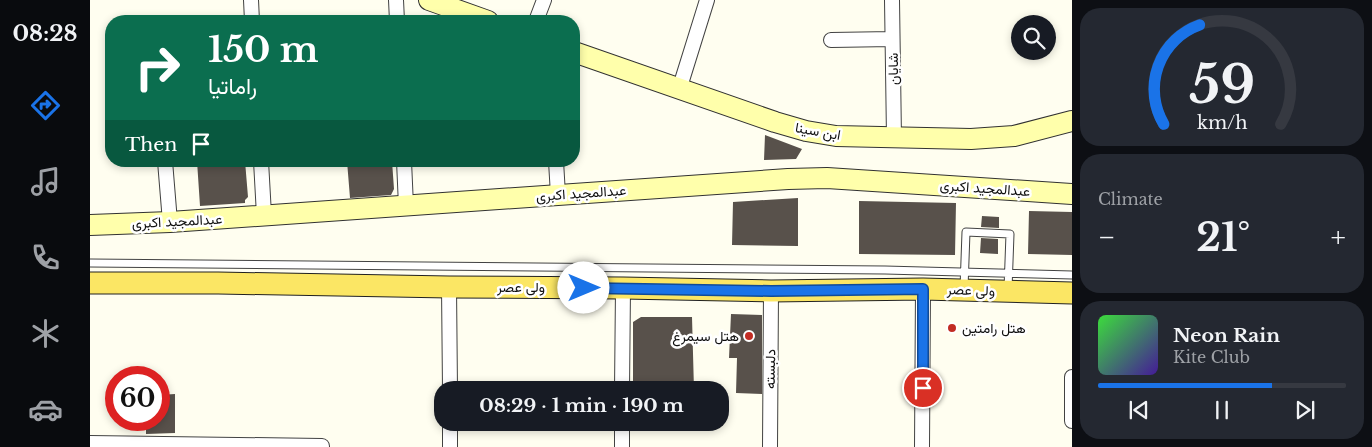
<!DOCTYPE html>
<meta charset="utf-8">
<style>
:root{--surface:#171b24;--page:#242831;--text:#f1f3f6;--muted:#9ea1a6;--line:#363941;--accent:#1a73e8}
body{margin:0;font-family:"Libre Baskerville",Vazirmatn,serif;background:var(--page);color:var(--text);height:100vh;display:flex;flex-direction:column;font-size:19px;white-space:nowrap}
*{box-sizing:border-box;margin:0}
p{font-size:16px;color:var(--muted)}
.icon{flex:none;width:28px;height:28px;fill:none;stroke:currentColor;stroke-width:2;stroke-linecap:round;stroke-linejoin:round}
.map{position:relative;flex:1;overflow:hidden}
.details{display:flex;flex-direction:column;gap:8px;padding:8px;background:#0d0f14;width:300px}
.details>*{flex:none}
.guide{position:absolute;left:15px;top:15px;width:475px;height:152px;border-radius:20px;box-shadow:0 2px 8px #0003;background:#0b6e4f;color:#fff;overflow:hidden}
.buttons{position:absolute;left:921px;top:15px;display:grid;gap:10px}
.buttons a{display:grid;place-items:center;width:45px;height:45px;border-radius:50%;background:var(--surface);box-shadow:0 2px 8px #0003;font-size:25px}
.speed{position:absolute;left:15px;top:366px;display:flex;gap:10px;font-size:25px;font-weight:700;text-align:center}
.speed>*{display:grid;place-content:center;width:65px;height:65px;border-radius:50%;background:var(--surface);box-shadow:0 2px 8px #0003;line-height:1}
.speed .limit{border:8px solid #d22;background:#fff;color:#111}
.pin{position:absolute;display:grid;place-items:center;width:42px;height:42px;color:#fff;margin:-21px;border:2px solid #fff;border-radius:50%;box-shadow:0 1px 5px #0007}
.me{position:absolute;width:55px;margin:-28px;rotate:90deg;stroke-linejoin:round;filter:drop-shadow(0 0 4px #0008)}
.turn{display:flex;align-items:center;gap:18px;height:105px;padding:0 20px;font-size:22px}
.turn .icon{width:65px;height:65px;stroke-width:2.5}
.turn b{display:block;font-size:35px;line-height:42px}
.then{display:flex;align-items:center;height:48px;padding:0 20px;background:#0003;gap:10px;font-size:19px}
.big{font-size:38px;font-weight:700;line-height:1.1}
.details .card{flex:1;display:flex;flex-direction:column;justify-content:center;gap:8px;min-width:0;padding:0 18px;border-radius:20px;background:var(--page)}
.details .dial{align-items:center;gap:0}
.dial svg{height:130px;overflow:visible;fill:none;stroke:var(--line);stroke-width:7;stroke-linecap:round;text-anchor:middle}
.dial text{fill:var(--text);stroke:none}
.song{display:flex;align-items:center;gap:15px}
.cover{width:60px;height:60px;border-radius:8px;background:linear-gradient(135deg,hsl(120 70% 55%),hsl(260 70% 35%))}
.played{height:5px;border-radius:2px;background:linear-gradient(90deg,var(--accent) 70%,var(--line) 70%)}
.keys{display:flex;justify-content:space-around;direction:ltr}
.heat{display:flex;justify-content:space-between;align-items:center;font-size:28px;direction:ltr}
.trip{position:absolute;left:344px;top:381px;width:295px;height:50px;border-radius:20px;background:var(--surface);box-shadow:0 2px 8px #0003;font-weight:700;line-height:50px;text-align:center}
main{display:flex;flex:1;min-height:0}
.dock{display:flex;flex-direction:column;width:90px;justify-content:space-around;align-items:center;background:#090b0e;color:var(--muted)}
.dock .icon{width:35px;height:35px}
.dock .selected{color:var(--accent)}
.dock b{font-size:22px;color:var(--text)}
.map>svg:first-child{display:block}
</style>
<main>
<nav class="dock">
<b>08:28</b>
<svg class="icon selected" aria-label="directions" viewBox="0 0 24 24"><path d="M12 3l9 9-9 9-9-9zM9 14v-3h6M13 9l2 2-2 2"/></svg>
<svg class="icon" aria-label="music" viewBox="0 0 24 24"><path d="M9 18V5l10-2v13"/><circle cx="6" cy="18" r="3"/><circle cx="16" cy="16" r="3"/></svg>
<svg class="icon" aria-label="phone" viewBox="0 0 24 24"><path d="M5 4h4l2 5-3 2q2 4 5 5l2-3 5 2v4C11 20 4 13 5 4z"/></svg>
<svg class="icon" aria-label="climate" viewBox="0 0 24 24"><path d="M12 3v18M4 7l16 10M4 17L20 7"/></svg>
<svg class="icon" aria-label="car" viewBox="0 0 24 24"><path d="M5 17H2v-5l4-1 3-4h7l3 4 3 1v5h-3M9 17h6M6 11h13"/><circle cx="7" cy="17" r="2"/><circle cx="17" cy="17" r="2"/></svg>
</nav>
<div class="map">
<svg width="982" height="447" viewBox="0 0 982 447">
<rect width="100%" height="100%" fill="#fffef0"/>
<path fill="#58514b" d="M675,135l37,14 -6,10 -32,1z
M107,161h48l3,36 -3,3v3l-45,3z
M257,161h45l2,28 -3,6 -41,3z
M708,198v48l-66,-1 1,-43z
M769,201l97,2 -1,52 -96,-1z
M939,211l43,1v43l-44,-1z
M892,216l17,1v11l-18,-1z
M891,238l17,1v15l-18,-1z
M641,314l31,1v79l-26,-1 1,-35h-8z
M551,317h51l2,73 -61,-1v-67z
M85,394v39l-29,1v-14h13v-25z"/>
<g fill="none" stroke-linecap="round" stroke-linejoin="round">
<defs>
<path id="lane" d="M0,263l795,7 187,5
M874,288l2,-56 44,2 -2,55"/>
<path id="street" d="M161,0l1,21
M306,0l1,21
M802,0l2,138
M446,21l8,-21
M741,40l61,-1
M589,90l28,-90
M75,161l5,61
M171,161l3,54
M314,161l2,45
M466,161l2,34
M359,287l1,103
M982,377v44
M532,390l1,-102
M360,422v25
M0,443l232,3
M532,447v-25
M680,447l1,-156
M832,447l1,-158"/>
<path id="secondary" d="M339,0l59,21
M484,52l201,70 31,9 30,5 135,3 43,-3 58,-15
M0,225l80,-3 618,-43 39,-1 245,16"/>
<path id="primary" d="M0,283h128l231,4 174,1 148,3 152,-2 149,4"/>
</defs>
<use href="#lane" stroke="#424242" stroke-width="9"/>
<use href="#street" stroke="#424242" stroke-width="16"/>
<use href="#secondary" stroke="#313131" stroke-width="22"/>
<use href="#primary" stroke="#202020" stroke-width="23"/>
<use href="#lane" stroke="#fff" stroke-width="7"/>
<use href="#street" stroke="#fff" stroke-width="14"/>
<use href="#secondary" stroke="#ffffab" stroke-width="20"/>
<use href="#primary" stroke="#fbe664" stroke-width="21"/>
</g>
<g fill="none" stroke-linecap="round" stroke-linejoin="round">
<defs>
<path id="route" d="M494,288l187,3 152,-2v99"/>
</defs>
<use href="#route" stroke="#114b97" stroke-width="12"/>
<use href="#route" stroke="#1a73e8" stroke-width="9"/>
</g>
<g fill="#c22c23" stroke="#fff" stroke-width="2">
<circle cx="862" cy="328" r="5"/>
<circle cx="659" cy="336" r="5"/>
</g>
<g text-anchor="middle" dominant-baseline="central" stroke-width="5" stroke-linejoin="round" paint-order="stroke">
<g font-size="14" fill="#0f0f0f" stroke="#fff">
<text transform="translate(803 69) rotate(-91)">شایان</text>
<text transform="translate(728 131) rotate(10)">ابن سینا</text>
<text transform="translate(895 188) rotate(4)">عبدالمجید اکبری</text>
<text transform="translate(491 193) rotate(-4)">عبدالمجید اکبری</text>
<text transform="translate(87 221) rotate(-3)">عبدالمجید اکبری</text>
<text x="431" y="287">ولی عصر</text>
<text transform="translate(881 290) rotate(2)">ولی عصر</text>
<text transform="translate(680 369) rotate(-89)">دلبسته</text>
</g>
<g font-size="14" fill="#0f0f0f" stroke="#fff" text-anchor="start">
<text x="872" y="328">هتل رامتین</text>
<text x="649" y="336" text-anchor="end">هتل سیمرغ</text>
</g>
</g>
</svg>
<div class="buttons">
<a><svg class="icon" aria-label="search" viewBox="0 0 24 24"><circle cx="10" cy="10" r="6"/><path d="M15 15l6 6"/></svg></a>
</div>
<div class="speed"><div class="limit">60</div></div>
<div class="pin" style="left:833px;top:388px;background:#d93025"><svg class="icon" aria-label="arrive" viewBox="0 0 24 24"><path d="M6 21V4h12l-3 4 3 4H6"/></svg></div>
<svg class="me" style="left:494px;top:288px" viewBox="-20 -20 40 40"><circle r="19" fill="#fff"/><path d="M0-13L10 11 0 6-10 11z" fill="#1a73e8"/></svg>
<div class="trip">08:29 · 1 min · 190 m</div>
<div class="guide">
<div class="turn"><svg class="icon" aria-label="right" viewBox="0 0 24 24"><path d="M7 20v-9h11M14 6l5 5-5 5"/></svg><div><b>150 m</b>راماتیا</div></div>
<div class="then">Then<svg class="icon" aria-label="arrive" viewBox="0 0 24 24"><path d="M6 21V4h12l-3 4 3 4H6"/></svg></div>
</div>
</div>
<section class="details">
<div class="card dial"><svg viewBox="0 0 100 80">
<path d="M14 69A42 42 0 1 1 86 69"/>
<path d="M14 69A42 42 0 0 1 36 8" stroke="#1a73e8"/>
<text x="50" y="56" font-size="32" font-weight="700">59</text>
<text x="50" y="72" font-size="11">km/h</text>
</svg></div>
<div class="card"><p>Climate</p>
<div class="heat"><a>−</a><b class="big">21°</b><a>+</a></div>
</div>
<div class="card">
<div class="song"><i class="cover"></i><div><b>Neon Rain</b><p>Kite Club</p></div></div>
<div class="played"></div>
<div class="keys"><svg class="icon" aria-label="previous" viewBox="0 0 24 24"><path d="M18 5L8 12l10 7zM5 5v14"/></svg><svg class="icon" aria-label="pause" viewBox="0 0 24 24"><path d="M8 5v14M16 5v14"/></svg><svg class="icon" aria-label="next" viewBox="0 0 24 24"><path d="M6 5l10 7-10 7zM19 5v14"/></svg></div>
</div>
</section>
</main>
